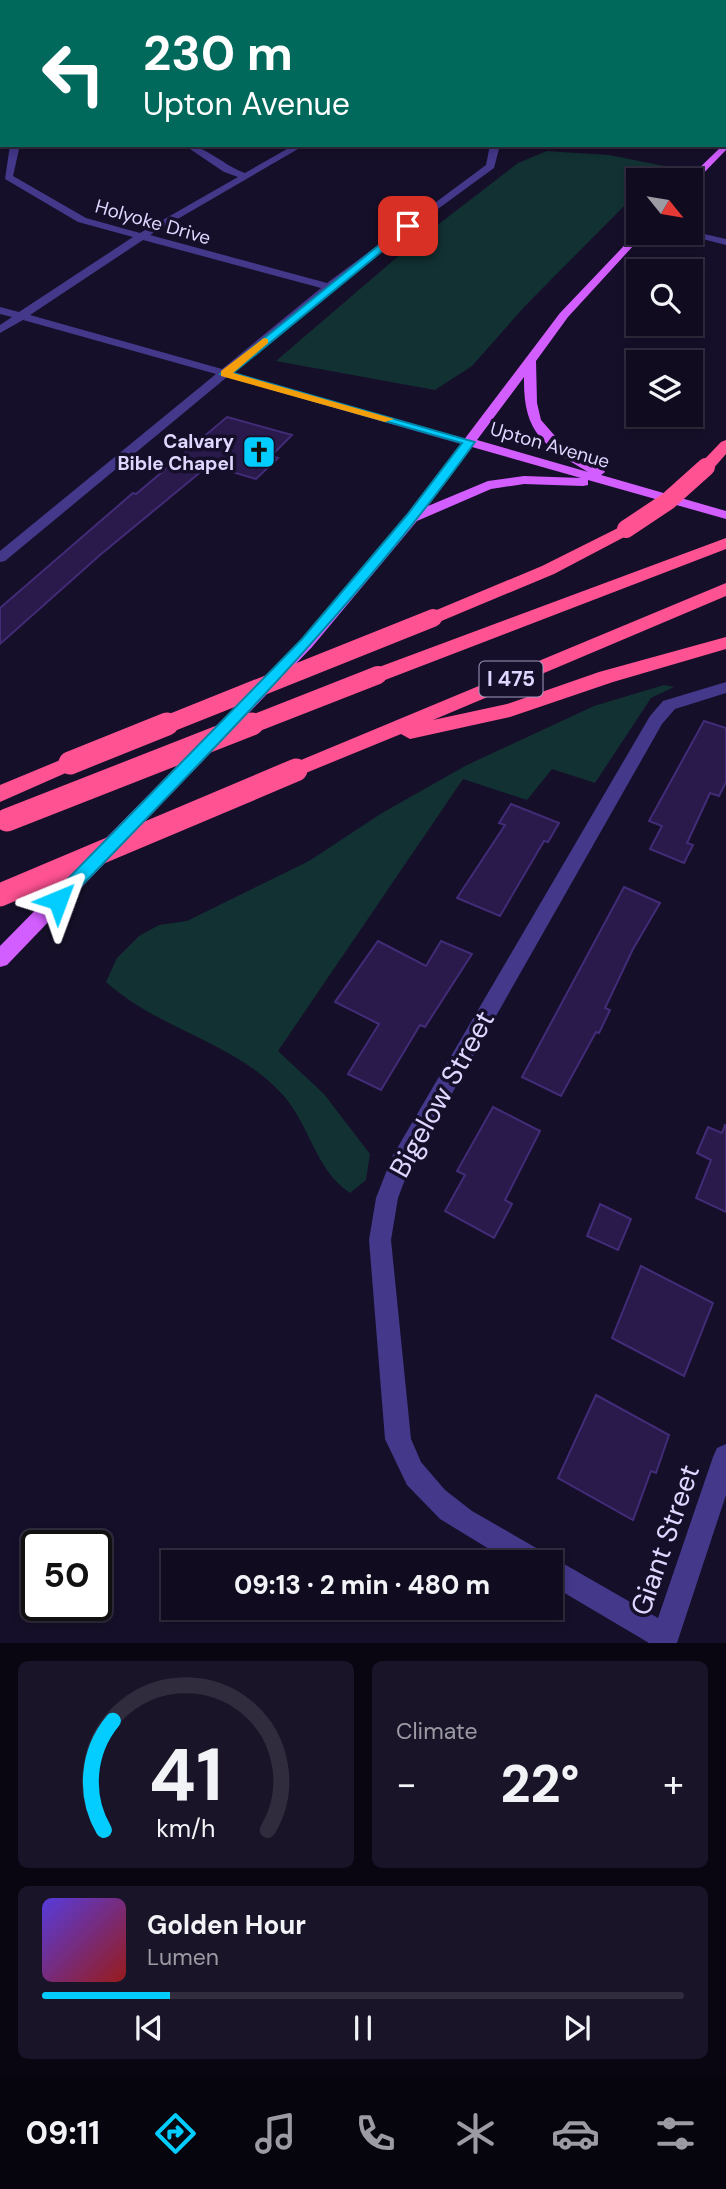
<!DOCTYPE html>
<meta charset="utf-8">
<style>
:root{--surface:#100b1f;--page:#191428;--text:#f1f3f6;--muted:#9c9ba4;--line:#302b3d;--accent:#03cdff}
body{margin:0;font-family:"DM Sans",sans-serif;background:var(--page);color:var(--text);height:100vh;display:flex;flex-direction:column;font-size:26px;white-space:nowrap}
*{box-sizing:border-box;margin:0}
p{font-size:23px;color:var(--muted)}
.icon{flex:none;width:38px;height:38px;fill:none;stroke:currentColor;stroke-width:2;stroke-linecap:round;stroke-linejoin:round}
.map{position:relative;height:1643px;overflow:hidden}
.side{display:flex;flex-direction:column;gap:18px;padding:18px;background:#090611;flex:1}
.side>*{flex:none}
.top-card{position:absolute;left:0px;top:0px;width:726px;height:147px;box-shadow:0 4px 10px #0003,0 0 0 2px var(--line);background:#00695c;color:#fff;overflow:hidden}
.needle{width:46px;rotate:120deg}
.controls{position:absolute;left:626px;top:168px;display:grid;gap:14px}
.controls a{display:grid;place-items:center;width:77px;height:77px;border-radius:0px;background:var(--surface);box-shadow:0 4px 10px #0003,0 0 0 2px var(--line);font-size:35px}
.speed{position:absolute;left:21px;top:1530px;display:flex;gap:14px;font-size:35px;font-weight:700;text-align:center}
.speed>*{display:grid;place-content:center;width:91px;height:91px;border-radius:50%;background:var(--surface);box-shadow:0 4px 10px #0003,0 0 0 2px var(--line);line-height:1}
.speed .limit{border:4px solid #111;border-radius:10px;background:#fff;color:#111}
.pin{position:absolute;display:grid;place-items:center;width:60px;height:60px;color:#fff;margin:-30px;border-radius:14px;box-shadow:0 4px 10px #0006}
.me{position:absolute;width:77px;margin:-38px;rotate:44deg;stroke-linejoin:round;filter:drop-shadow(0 0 5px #0008)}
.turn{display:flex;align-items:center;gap:24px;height:147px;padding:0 28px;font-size:32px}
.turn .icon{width:91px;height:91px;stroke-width:2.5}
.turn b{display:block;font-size:49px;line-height:60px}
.big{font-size:52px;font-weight:800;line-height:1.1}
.side .card{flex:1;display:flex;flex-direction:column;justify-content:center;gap:10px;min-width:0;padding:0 24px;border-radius:10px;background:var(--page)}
.side .dial{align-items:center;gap:0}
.dial svg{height:182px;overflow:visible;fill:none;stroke:var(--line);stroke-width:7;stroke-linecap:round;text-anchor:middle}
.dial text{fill:var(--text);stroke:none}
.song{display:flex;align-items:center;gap:21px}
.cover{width:84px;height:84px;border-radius:10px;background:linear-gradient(135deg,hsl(250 70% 55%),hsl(0 70% 35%))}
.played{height:7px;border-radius:4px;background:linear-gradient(90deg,var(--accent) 20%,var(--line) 20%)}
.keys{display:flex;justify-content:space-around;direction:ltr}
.heat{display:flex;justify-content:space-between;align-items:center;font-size:38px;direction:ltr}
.side .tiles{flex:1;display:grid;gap:18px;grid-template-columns:1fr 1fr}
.card:last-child{grid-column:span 2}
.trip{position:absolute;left:161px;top:1550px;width:402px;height:70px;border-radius:0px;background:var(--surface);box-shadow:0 4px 10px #0003,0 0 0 2px var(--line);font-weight:800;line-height:70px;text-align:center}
.tabs{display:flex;height:112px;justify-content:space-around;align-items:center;background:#06040c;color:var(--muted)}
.tabs .icon{width:49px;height:49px}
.tabs .selected{color:var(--accent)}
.tabs b{font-size:32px;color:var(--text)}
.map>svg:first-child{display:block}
</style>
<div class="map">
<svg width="726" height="1643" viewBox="0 0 726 1643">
<rect width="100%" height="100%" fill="#160f29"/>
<path fill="#123133" d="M547,151l62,4 55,11 -15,14h-10v11l-115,116 -52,59 -37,24 -159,-29 133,-114 109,-84z
M664,685l10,2 -23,11 -56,85 -43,-14 -25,31 -64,-21 -185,272 46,43 46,60 -4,26 -16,13c-36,-24 -40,-70 -69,-100 -47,-51 -123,-64 -175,-111l11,-24 22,-22 20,-11 28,-4 122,-60 73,-48 85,-48 127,-59z"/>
<path fill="#291a4b" stroke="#422b77" stroke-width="2" d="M227,417l65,18 -21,21 7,2 -22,21 -47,-14 -109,90 -100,89v-36l111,-96 22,-19 3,1z
M704,721l22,7v54l-7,14 -9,-3 -23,50 6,2 -9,18 -34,-14 12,-23 -13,-5z
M511,804l48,19 -11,19 -4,-1 -44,75 -43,-18 48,-73 -6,-2z
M624,887l36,16 -27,46 -28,59 5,2 -11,23 -3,-1 -35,64 -39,-19z
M378,941l48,25 15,-25 31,13 -47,73 -5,-2 -39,65 -33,-16 31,-50 -44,-22z
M493,1107l47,24 -35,69 7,4 -18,34 -49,-27 20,-36 -8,-4z
M725,1125h1v87l-30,-14 15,-38 -14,-7 11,-26 14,6z
M600,1204l31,15 -13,31 -31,-14z
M641,1266l72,37 -29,73 -72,-38z
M596,1395l73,40 -13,38 -5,-2 -18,49 -75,-42z"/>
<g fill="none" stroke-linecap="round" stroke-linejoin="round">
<path fill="#43388a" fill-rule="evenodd" d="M84,0h8l2,2h-8z
M151,0h8l2,2h-8z
M0,20h2v4h-2z
M724,55h2v5h-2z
M0,108l2,1v7l-2,-1z
M10,145h10l-7,31 73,42 54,15 98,-56 -14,-5 -40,-27c22,0 40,21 61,28l49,-28h11l-155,90 177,48 159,-118 4,-20h10l-6,23 -104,76 -157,128 242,70 -6,4 -5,-1 -237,-68 -222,184 -5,1v-11l216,-177 -193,-54 -23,13v-8l12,-8 -12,-3v-7l19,5 114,-75 -55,-15 -73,-43zM143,240l178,48 -99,81 -192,-54z
M691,231l35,8v6l-47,-12z
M726,682v11l-51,16 -13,15 -253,445 -11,29 -7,42 20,199 10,23 24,28 27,21 186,107 55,-161 4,-9 9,-4v51l-49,148h-28l-98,-58v-22h-39l-72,-44 -33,-34 -22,-46 -16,-199 7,-42 16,-41 258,-441 13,-15z"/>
<path fill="#d35eff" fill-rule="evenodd" d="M513,0h15l-18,2z
M2,88v6l-2,1v-6z
M726,142v8l-32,33 -7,-3z
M639,230v3h6l-77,84 -32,44 1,42 4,17 21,24 41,25 2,3 -4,3 125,36v8l-138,-39v5l-5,1 -59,-2 -33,5 -74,32 -105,126 -305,318 -7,2v-21l302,-307 105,-124 153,-202zM524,377c-1,56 19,68 64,95l-111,-32zM472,447l109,31 -57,-2 -36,5 -60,25z"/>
<path fill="#ff5293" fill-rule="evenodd" d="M726,440v14l-14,16h-12l-2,-3 2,-3 21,-22z
M626,524l6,1 2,4 -2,4 -78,41 -115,48h-12l-3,-4 3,-4 115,-48z
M726,538v11l-341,131h-14l-2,-5 2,-5z
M726,583v13l-293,124 74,-16 92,-32 127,-35v12l-113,33 -103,35 -100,22 -9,-5 -105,43 -7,-2 -3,-5 3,-5z
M70,756l7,2 3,5 -3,5 -77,34v-17z"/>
<path stroke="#ff5293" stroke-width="18" d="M626,529l42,-28 38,-34
M163,726l270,-108
M248,726l130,-51"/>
<path stroke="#ff5293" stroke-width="23" d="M70,763l97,-39
M7,820l245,-96
M0,895l296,-125"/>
</g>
<path fill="#03cdff" stroke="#0285a6" stroke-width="2" d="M405,224l8,2 -180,147 242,69c-121,168 -268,313 -411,462h-12l-3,-4 3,-5 250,-256 105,-124 55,-72 -242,-69z"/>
<path fill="#f59e0b" d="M264,338l4,1v4l-35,30 161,46 -9,3 -164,-46v-5z"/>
<defs>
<symbol id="church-square" viewBox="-11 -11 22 22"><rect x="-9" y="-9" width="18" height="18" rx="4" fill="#03cdff" stroke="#160f29"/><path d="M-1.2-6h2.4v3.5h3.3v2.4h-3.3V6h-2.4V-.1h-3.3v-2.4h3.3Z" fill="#111"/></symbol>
</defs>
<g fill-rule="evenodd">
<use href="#church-square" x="240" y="433" width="38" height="38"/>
</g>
<g text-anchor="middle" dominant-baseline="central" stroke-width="7" stroke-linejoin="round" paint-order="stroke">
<g font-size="19" fill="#dfd7ff" stroke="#160f29">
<text transform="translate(153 222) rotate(16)">Holyoke Drive</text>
<text transform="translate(550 445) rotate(16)">Upton Avenue</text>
</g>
<g font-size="19" font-weight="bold" fill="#dfd7ff" stroke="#160f29" text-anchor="end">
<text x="234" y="441">Calvary<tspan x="234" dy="22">Bible Chapel</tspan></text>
</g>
<rect fill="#160f29" stroke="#a39bbf" stroke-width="2" x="479.5" y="661.5" width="63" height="35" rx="5"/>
<g font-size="21" font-weight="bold" fill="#dfd7ff">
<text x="511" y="679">I 475</text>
</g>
<g font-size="28" fill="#dfd7ff" stroke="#160f29">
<text transform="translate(442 1094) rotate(-61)">Bigelow Street</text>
<text transform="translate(665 1540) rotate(-71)">Giant Street</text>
</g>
</g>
</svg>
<div class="controls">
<a><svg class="needle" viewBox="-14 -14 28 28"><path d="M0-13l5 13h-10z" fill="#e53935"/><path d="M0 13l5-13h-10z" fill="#9c9ba4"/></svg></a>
<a><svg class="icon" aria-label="search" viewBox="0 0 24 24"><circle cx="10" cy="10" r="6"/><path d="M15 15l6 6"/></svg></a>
<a><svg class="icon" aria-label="layers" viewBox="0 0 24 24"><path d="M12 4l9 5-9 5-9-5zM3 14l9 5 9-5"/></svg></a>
</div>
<div class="speed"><div class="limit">50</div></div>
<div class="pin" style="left:408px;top:226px;background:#d93025"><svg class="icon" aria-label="arrive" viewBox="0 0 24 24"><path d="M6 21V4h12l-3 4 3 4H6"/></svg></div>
<svg class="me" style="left:58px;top:900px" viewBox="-20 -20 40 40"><path d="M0-17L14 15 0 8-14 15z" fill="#03cdff" stroke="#fff" stroke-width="4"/></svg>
<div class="trip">09:13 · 2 min · 480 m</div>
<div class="top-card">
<div class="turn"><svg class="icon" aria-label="left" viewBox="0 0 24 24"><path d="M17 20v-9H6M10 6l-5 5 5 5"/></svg><div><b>230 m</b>Upton Avenue</div></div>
</div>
</div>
<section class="side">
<div class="tiles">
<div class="card dial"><svg viewBox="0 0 100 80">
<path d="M14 69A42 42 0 1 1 86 69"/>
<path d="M14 69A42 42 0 0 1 18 21" stroke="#03cdff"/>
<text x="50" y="56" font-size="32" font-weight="700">41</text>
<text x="50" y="72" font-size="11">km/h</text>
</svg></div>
<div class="card"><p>Climate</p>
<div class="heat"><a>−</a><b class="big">22°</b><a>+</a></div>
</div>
<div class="card">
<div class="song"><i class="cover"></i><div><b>Golden Hour</b><p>Lumen</p></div></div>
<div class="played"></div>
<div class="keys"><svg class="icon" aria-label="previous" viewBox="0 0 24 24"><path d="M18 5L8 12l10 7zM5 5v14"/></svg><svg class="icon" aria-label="pause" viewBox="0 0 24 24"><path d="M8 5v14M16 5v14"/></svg><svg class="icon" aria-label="next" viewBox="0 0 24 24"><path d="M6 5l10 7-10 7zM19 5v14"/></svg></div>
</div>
</div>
</section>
<nav class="tabs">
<b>09:11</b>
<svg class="icon selected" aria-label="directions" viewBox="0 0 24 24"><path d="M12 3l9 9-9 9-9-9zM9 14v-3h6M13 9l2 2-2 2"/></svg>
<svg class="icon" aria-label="music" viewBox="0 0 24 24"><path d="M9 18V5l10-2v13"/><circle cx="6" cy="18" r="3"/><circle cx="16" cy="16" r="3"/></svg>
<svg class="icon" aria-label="phone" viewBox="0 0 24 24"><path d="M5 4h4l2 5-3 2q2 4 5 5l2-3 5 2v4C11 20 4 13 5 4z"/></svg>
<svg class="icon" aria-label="climate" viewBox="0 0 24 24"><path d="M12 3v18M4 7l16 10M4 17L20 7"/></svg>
<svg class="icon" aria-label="car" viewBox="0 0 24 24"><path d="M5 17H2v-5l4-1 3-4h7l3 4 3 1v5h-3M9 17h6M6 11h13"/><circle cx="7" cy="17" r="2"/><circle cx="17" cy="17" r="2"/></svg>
<svg class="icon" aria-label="filters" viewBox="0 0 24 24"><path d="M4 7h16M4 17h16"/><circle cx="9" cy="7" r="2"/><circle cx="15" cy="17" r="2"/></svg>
</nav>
